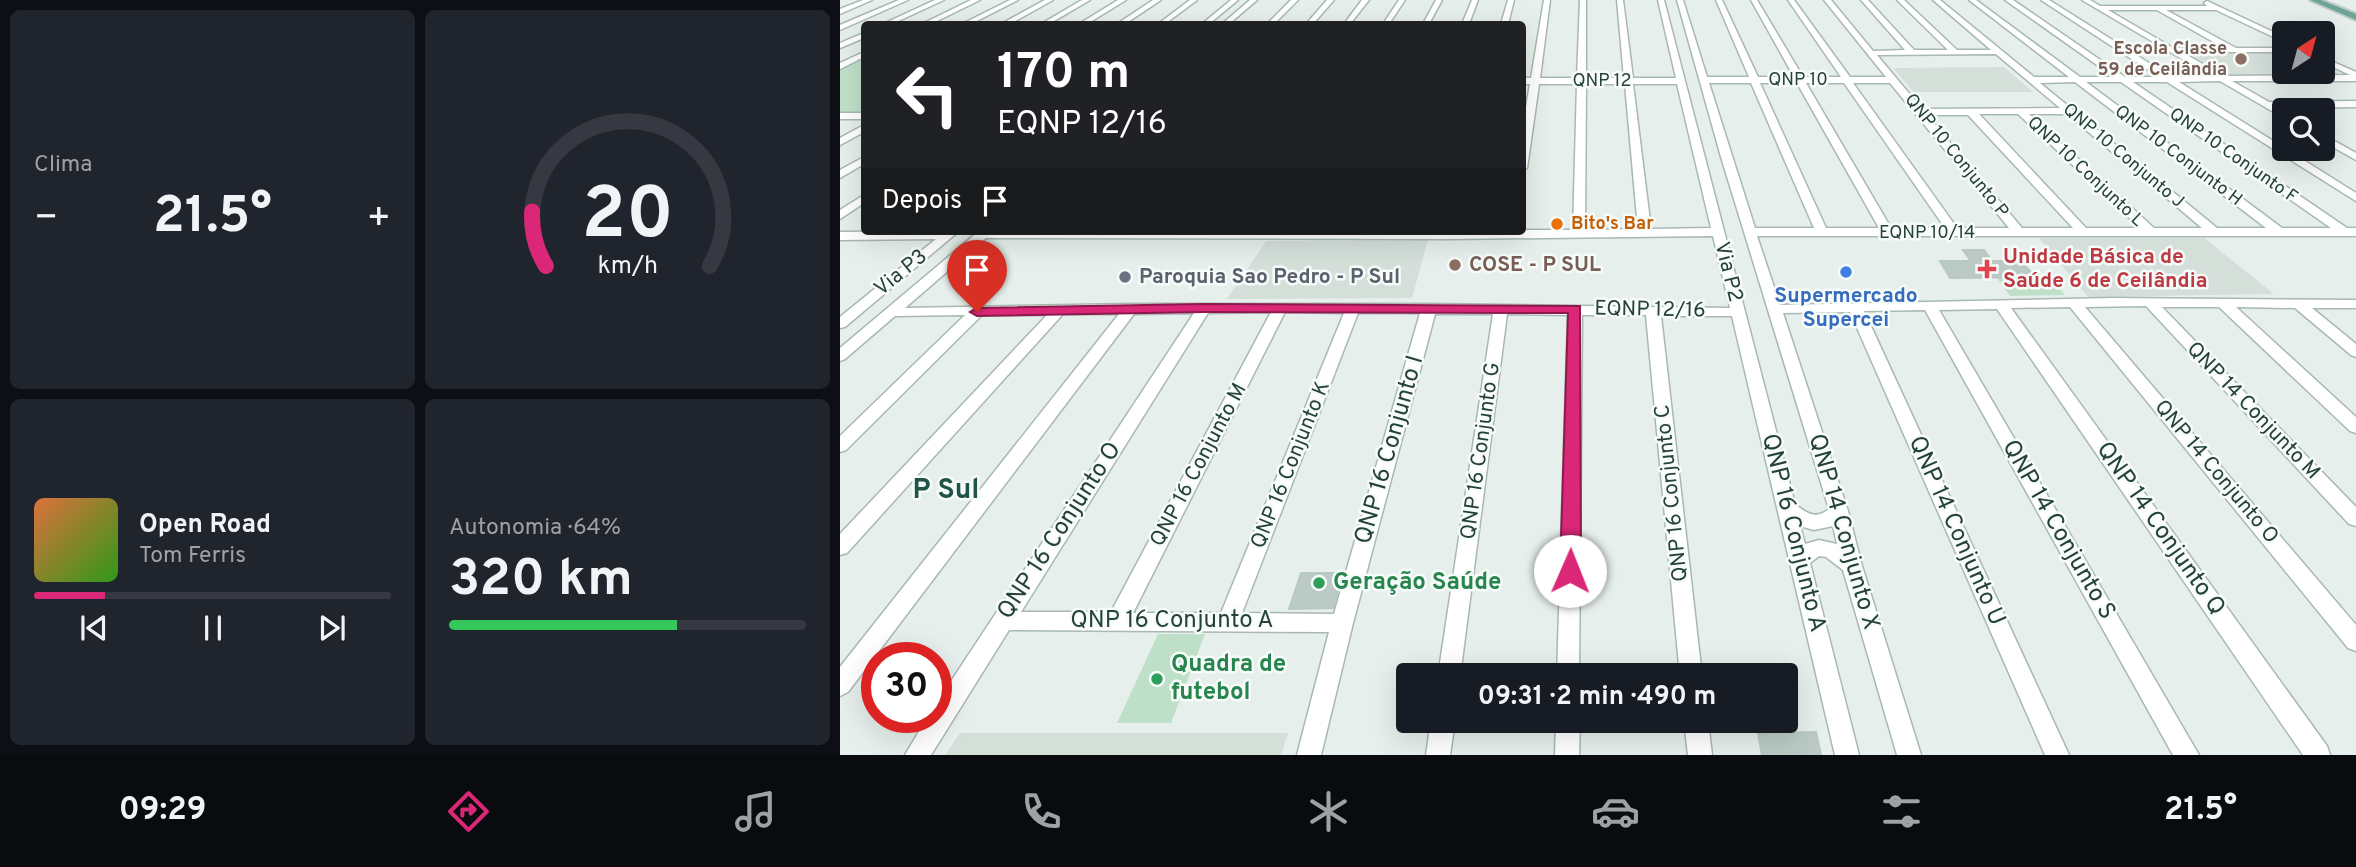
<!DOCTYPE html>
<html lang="pt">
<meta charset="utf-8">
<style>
:root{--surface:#171b24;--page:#20242c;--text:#f1f3f6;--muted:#9ea1a6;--line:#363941;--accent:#db2777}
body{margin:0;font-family:Overpass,sans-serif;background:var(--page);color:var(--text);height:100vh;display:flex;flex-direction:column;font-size:26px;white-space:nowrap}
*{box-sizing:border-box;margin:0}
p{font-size:23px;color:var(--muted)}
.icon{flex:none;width:38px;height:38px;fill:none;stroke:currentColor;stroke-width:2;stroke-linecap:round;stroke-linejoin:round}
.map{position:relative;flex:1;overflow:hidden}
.sheet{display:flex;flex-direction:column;gap:10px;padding:10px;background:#0d0f14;width:840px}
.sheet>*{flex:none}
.hud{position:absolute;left:21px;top:21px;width:665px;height:214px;border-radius:7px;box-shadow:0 7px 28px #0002;background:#202124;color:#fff;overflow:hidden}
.needle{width:46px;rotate:36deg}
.buttons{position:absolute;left:1432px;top:21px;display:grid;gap:14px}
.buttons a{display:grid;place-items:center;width:63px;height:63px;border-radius:7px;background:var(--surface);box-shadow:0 7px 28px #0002;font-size:35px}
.speed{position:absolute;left:21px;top:642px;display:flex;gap:14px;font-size:35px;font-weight:700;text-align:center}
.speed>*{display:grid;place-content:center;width:91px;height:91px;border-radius:50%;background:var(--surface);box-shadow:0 7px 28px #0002;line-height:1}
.speed .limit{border:10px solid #d22;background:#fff;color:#111}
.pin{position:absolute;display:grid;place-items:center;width:60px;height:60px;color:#fff;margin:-72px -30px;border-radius:50% 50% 50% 0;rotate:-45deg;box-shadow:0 0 7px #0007}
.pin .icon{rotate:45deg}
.me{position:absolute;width:77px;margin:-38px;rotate:1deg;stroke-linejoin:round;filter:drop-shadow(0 0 5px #0008)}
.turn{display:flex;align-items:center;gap:24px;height:147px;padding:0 21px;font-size:32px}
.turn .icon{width:91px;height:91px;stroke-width:2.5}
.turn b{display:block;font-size:49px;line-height:60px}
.then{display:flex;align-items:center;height:66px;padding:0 21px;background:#0003;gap:14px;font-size:26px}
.big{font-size:52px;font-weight:700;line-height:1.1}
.sheet .tile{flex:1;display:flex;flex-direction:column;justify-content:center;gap:10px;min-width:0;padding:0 24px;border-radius:10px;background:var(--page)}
.sheet .dial{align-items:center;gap:0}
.dial svg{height:182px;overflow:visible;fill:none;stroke:var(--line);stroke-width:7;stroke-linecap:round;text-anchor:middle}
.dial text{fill:var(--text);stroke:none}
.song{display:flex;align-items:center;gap:21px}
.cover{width:84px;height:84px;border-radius:10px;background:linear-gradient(135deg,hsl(20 70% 55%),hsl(110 70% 35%))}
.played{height:7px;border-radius:4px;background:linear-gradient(90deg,var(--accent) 20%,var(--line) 20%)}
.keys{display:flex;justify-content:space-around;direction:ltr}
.heat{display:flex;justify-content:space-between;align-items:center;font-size:38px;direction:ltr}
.charge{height:10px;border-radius:5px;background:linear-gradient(90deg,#34c759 64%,var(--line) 0)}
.sheet .tiles{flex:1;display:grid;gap:10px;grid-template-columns:repeat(2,1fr)}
.trip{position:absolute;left:556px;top:663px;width:402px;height:70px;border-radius:7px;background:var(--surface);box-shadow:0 7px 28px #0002;font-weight:700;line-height:70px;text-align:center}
.tabs{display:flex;height:112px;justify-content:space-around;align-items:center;background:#090b0e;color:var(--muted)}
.tabs .icon{width:49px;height:49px}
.tabs .current{color:var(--accent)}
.tabs b{font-size:32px;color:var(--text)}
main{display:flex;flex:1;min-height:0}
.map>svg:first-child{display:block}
</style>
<main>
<section class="sheet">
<div class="tiles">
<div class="tile"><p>Clima</p>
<div class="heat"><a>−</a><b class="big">21.5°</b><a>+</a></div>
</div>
<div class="tile dial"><svg viewBox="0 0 100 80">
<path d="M14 69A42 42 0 1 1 86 69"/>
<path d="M14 69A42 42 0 0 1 8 45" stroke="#db2777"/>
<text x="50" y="56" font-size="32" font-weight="700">20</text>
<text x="50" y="72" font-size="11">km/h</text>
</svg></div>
<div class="tile">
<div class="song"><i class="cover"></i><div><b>Open Road</b><p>Tom Ferris</p></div></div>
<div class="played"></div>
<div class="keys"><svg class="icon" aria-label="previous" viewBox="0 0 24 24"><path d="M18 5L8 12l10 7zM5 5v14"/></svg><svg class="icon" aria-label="pause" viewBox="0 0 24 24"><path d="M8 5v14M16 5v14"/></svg><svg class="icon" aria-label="next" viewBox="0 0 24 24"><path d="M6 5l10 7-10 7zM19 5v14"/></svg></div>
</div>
<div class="tile"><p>Autonomia · 64%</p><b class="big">320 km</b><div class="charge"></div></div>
</div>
</section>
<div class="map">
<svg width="1516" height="755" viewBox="0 0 1516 755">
<rect width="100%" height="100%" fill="#e6efeb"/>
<path fill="#d4dfda" d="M1346,52h98v20h38v-7l19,10h-117z
M1164,67l29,25h-119l-21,-24z
M1199,238h165l70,56 -186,3z
M588,240l-16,58 -185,1 39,-58z
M120,733h328l-7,22h-336z"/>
<path fill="#bfe0c8" d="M20,58h4v55l-24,-1v-45z
M1157,278h54l14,17 -55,1z
M318,634h47l-34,89h-54z"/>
<path fill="#bbcac4" stroke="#b8c9c2" stroke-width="2" d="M1123,250h21l8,11h29l14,16 -85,1 -10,-17h31z
M461,573h42l-10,35 -44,1z
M976,732l5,23h-59l-4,-22z"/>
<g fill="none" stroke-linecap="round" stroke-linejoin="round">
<defs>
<path id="minor" d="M23,0h9l-32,14v-5z
M59,0h9l-68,30v-5z
M95,0h9l-52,24h-9z
M131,0h9l-49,24h-9z
M170,0h8l-47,24h-9z
M205,0h8l-43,24h-9z
M242,0h8l-41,24h-8z
M278,0h8l-39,24h-8z
M313,0h8l-36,24h-8z
M350,0h7l-32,24h-7z
M391,0h7l-29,24h-7z
M410,0h7l-28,24h-7z
M451,0h7l-24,24h-7z
M487,0h7l-21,24h-7z
M522,0h7l-19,24h-6z
M559,0h6l-16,24h-6z
M596,0h6l-13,24h-6z
M632,0h6l-9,24h-7z
M668,0h6l-6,24h-7z
M704,0h6l-10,78h37l3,-78h6v78h38l-7,-78h6l10,78h43l-18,-78h6l131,504c11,9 21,16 34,5l-108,-352 -44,-157h6l24,77h42l-33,-77h6l36,77h36l-43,-77h6l46,77h38l-53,-77h6l56,77h36l-62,-77h7l42,51 32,-1 -44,-50h7l46,50h34l-51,-50h7l53,50h34l-58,-50h7l94,77h35l-100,-77h7l104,77h34l-109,-77h8l112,77h34l-118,-77h8l122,77 40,-1 -129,-76h8l10,6h107l-3,-3 3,-2 77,36v5l-68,-32h-50l70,38h48v4h-102l41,24 127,-1 -28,-13v-5l34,15v9h-124l37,21 87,-1v6l-78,1 6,3v7l-64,-37 -41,1 177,111v8l-189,-119h-34l214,146h9v8h-599l23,69 332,-7 244,2v8h-44l44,36v13l-5,-2 -56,-47 -59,-1 120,110v16l-6,-2 -131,-124h-57l194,200v19l-7,-2 -203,-218 -61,1 271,318v26l-8,-3 -278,-341 -59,1 316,438 3,9h-27l-306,-446 -58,1 260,445h-26l-248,-445 -61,1 205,444h-24l-195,-443 -67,1 65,198 14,55 59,189h-24l-54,-185 -17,-13 -7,-1 -9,7 49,192h-24l-103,-439h-71l41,360h-22l-34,-361h-64l-3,361h-22l11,-361 -61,-1 -47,362h-22l55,-362h-58l-82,309 -32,132h-24l32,-123 -320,-2 -78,125h-26l22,-37h9v-14l258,-391 -60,1 -286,378 -8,4v-29l279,-353h-56l-216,239 -7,2v-21l207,-219h-65l-136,135 -6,2v-16l125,-121 -70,1 -50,43 -5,2v-13l139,-117 594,-1 4,-146h-38l-12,84 -5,3v-40l8,-47h-8v-6h9zM1268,10h49l67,38h-51zM1156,54l64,54 -138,1 -45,-54zM1235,82l191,146h-49l-177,-145zM1246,82h35l210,146h-49zM869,83h42l63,145h-59zM920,83h37l82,145h-53zM966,83h38l101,145h-54zM1013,83h37l119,145h-52zM746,84h39l13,145 -53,1zM793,84h44l34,144 -60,1zM1139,114h39l122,114h-54zM1189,114h38l135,114h-48zM1087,115h41l105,113h-51zM873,236l17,72 -301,-4h-298l-226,4 81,-70 462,1zM431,312l-160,300h-90l187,-299zM445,312l59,1 -123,300h-88zM518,313h62l-86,301 -92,-1zM960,526l14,4 19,-4 4,18 -18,-4 -14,4z
M24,33v5l-24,10v-5z
M24,52v5l-24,12v-6z
M0,113h24v6h-24z
M24,125v7l-24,13v-7z
M1482,134l34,19v7l-34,-19z
M24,157v7l-24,14v-8z
M24,195v8l-24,16v-9z
M119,231l-114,96 -5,1v-11l96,-78 -96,1v-8z
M591,721h24l-5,34h-24z
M716,721h24l-1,34h-24z
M844,721h24l4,34h-24z"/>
<path id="major" d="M1470,0h11l35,14v6z"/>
</defs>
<use href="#minor" stroke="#a8b8b2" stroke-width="3"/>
<use href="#major" stroke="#c2cac8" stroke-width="4"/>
<use href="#minor" fill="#fff" fill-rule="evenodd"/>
<use href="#major" fill="#6aa596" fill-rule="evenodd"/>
</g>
<path fill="#db2777" stroke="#8e194d" stroke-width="2" d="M364,304l376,2 1,265 -3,6 -8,2 -7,-2 -3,-6 8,-258 -364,-1 -227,4 -7,-4 7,-4z"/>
<g fill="#8d6e63" stroke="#f7fbf9" stroke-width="2.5">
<circle cx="1401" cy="59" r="7"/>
<circle cx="615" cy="265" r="7"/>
</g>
<circle fill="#e8710a" stroke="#f7fbf9" stroke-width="2.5" cx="717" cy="224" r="7"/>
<path fill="#e0444e" stroke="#f7fbf9" stroke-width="2.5" d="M1143.5 258.5h7v7h7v7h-7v7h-7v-7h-7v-7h7z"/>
<circle fill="#3f7fe0" stroke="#f7fbf9" stroke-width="2.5" cx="1006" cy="272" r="7"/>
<circle fill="#6b7280" stroke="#f7fbf9" stroke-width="2.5" cx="285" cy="277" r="7"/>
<g fill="#2e9e5b" stroke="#f7fbf9" stroke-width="2.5">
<circle cx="479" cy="583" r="7"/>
<circle cx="317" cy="679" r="7"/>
</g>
<g text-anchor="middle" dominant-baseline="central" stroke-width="5" stroke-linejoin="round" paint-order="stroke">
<g font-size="18" font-weight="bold" fill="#785e54" stroke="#f7fbf9" text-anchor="end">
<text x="1387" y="49">Escola Classe<tspan x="1387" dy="21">59 de Ceilândia</tspan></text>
</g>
<g font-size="18" fill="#24423a" stroke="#f7fbf9">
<text x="958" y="80">QNP 10</text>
<text x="762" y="81">QNP 12</text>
<text transform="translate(1116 156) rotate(51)">QNP 10 Conjunto P</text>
<text transform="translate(1283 156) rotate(40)">QNP 10 Conjunto J</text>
<text transform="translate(1338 156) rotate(37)">QNP 10 Conjunto H</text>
<text transform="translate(1393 156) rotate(35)">QNP 10 Conjunto F</text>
<text transform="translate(1245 172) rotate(43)">QNP 10 Conjunto L</text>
<text x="1087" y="233">EQNP 10/14</text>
</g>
<g font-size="18" font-weight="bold" fill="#c56008" stroke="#f7fbf9" text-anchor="start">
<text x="731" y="224">Bito's Bar</text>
</g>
<g font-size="21" font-weight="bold" fill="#be3a42" stroke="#f7fbf9" text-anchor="start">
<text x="1163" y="257">Unidade Básica de<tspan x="1163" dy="24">Saúde 6 de Ceilândia</tspan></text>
</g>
<g font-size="21" font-weight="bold" fill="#785e54" stroke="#f7fbf9" text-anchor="start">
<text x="629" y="265">COSE - P SUL</text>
</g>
<g font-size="21" fill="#24423a" stroke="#f7fbf9">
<text transform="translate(888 272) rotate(76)">Via P2</text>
<text transform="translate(61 273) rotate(-39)">Via P3</text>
<text transform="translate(810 310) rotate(1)">EQNP 12/16</text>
<text transform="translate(1413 411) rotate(46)">QNP 14 Conjunto M</text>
<text transform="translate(641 451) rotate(-82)">QNP 16 Conjunto G</text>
<text transform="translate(359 465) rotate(-62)">QNP 16 Conjunto M</text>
<text transform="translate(451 465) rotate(-68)">QNP 16 Conjunto K</text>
<text transform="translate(1376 472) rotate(50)">QNP 14 Conjunto O</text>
<text transform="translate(832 493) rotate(-96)">QNP 16 Conjunto C</text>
</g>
<g font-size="21" font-weight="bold" fill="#5b616d" stroke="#f7fbf9" text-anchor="start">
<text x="299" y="277">Paroquia Sao Pedro - P Sul</text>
</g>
<g font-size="21" font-weight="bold" fill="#366cbe" stroke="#f7fbf9">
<text x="1006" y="296">Supermercado<tspan x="1006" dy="24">Supercei</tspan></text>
</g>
<g font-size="24" fill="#24423a" stroke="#f7fbf9">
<text transform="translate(550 450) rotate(-74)">QNP 16 Conjunto I</text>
<text transform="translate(1320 529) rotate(55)">QNP 14 Conjunto Q</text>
<text transform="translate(1218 530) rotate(60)">QNP 14 Conjunto S</text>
<text transform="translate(220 531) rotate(-57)">QNP 16 Conjunto O</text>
<text transform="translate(1116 531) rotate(66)">QNP 14 Conjunto U</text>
<text transform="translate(1003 532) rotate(74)">QNP 14 Conjunto X</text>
<text transform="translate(953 533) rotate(76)">QNP 16 Conjunto A</text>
<text x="332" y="621">QNP 16 Conjunto A</text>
</g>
<g font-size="24" font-weight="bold" fill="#27864d" stroke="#f7fbf9" text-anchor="start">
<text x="493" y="583">Geração Saúde</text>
<text x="331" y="665">Quadra de<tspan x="331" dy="28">futebol</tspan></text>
</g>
<g font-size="28" font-weight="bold" fill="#1f5548" stroke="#f7fbf9">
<text x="106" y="491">P Sul</text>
</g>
</g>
</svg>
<div class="buttons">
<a><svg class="needle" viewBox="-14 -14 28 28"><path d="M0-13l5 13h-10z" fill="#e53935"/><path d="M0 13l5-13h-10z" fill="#9ea1a6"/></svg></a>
<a><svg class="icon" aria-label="search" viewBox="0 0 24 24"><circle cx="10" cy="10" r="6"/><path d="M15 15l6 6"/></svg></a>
</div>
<div class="speed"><div class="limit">30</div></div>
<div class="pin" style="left:137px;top:312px;background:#d93025"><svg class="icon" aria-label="arrive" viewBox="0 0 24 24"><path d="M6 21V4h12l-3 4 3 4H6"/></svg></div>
<svg class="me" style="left:730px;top:571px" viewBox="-20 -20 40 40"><circle r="19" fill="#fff"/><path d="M0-13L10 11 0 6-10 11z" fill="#db2777"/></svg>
<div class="trip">09:31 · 2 min · 490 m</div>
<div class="hud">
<div class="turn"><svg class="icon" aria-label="left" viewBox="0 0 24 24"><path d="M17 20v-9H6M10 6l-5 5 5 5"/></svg><div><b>170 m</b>EQNP 12/16</div></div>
<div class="then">Depois<svg class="icon" aria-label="arrive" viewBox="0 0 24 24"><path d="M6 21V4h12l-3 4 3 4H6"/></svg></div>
</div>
</div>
</main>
<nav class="tabs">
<b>09:29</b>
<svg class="icon current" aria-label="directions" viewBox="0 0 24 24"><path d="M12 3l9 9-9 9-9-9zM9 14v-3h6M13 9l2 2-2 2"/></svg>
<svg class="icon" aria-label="music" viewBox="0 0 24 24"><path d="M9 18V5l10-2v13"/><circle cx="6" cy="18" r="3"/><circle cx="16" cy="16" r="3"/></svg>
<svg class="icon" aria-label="phone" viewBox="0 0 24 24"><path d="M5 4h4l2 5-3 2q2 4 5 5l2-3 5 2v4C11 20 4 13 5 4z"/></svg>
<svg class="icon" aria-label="climate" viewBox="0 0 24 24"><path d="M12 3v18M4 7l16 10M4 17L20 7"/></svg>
<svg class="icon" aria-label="car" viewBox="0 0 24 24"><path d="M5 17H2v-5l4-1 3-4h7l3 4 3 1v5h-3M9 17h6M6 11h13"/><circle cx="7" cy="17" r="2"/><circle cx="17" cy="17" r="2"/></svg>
<svg class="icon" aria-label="filters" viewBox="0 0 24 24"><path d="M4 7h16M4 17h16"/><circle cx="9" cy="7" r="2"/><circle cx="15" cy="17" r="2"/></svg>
<b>21.5°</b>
</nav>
